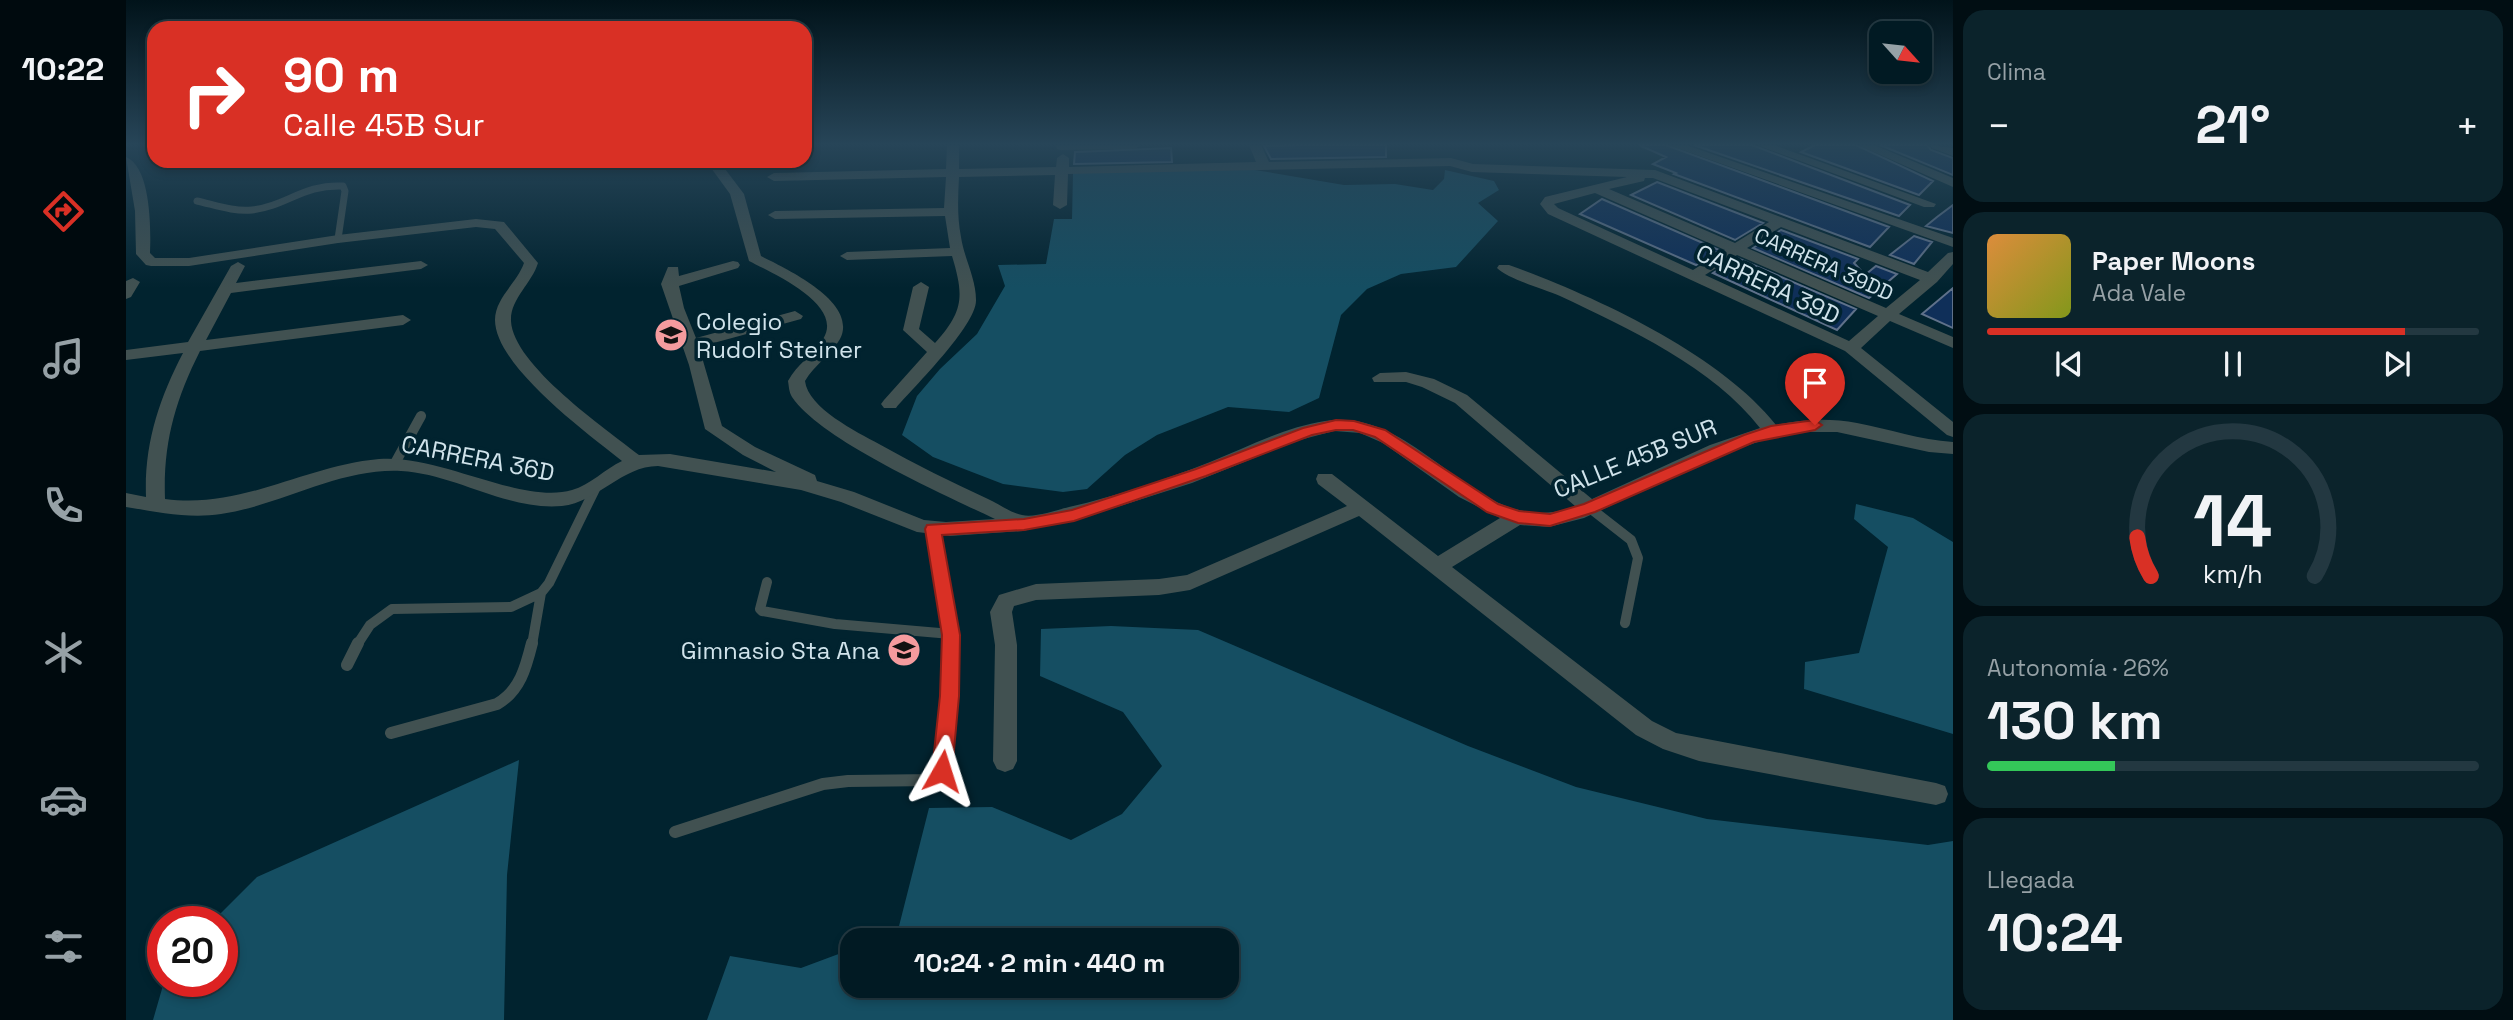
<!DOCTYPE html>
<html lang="es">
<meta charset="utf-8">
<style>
:root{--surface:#011a23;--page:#0b232b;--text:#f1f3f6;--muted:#96a1a6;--line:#233841;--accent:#d93025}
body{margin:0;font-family:"Space Grotesk",sans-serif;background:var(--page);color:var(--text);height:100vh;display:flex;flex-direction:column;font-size:26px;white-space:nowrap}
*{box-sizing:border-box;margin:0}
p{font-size:23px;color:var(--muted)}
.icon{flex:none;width:38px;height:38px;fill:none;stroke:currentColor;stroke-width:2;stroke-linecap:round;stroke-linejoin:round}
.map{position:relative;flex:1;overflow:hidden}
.panel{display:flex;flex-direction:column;gap:10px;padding:10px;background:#010e13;width:560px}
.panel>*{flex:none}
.top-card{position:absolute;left:21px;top:21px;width:665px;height:147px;border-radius:21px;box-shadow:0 4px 10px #0003,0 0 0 2px var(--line);background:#d93025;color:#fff;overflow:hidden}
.needle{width:46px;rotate:117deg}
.tools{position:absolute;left:1743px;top:21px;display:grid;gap:14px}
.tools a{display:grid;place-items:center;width:63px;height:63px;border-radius:14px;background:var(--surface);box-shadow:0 4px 10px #0003,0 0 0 2px var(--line);font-size:35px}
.speed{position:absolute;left:21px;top:906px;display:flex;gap:14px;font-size:35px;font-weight:700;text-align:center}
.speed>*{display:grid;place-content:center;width:91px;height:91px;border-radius:50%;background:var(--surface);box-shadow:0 4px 10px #0003,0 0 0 2px var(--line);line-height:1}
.speed .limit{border:10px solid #d22;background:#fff;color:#111}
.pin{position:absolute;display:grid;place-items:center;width:60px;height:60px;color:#fff;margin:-72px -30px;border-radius:50% 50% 50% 0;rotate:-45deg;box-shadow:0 0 7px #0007}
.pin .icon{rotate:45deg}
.me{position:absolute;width:77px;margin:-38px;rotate:6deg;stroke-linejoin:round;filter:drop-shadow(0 0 5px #0008)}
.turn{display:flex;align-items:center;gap:24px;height:147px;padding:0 21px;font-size:32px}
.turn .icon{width:91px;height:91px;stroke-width:2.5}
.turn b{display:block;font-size:49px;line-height:60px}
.big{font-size:52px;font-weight:700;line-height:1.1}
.panel .card{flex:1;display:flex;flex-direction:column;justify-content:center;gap:10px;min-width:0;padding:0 24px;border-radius:21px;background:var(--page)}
.panel .dial{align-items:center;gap:0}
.dial svg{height:182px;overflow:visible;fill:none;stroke:var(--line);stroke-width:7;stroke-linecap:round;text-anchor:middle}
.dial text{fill:var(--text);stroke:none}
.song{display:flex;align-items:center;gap:21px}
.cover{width:84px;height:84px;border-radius:10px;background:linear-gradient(135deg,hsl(30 70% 55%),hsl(70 70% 35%))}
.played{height:7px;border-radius:4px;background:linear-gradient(90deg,var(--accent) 85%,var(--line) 85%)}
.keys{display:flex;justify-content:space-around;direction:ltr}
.heat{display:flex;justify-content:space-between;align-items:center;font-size:38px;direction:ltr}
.charge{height:10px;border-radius:5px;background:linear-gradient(90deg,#34c759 26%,var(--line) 0)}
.trip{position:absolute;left:714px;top:928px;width:399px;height:70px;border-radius:21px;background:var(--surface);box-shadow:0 4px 10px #0003,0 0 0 2px var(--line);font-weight:700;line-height:70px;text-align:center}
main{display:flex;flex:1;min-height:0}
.tab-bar{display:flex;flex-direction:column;width:126px;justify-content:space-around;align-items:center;background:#000a0e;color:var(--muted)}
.tab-bar .icon{width:49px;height:49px}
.tab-bar .current{color:var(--accent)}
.tab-bar b{font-size:32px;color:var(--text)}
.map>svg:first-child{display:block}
</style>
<main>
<nav class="tab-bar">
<b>10:22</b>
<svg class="icon current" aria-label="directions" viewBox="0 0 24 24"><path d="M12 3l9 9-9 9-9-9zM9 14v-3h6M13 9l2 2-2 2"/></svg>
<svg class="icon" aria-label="music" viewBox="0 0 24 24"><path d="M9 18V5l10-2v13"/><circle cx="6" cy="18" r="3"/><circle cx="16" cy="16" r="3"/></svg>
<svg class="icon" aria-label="phone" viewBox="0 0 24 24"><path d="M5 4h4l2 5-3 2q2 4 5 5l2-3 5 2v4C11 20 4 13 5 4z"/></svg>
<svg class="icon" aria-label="climate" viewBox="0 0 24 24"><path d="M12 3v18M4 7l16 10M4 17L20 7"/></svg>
<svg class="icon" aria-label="car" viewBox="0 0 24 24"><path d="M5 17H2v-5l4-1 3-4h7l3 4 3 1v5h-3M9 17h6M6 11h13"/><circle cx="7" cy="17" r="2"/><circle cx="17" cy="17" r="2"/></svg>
<svg class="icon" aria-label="filters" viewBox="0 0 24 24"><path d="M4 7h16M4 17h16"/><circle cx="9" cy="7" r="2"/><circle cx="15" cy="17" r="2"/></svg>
</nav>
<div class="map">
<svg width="1827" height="1020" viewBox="0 0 1827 1020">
<rect width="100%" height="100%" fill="#01232f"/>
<path fill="#154e62" d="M1123,169l95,16 51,-1 38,6 11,-11 1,-9 49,11 5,9 -21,13 20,18 -42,46 -55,7 -34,15 -26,26 -22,83 -30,14 -61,-5 -71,28 -32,20 -38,34 -24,3 -60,-8 -70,-27 -31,-22 15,-39 23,-27 37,-35 28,-48 -7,-21 48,-1 8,-45h18l1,-46z
M1730,504l57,14 40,24v192l-149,-45 1,-27 54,-9 29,-106 -34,-28z
M985,626l87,4 270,116 108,41 131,32 221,26 25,-4v179h-1246l23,-64 71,12 51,-19v36h375v-45h-348l18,-6 32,-126 63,-1 79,33 51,-26 40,-48 -39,-54 -83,-36 1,-47z
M393,760l-12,115 -3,145h-351l11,-38h58v-60h-10l45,-45z"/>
<path fill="#0f2f59" stroke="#5f718a" stroke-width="2" d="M1179,145h81v12l-115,2 -7,-13z
M1513,145h27l223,82 -19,20 -196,-73 2,-1 -23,-9 13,-7z
M1568,145h58l158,60 -11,11z
M1689,145h41l77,36 -14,14 -118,-43z
M1754,145h47l4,5 22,8v17z
M1045,148l1,14 -98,2 1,-12z
M1531,182l106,41 -28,17 -104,-45z
M1476,199l117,51 -23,15 -116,-51z
M1827,205v28l-27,-7 11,-9z
M1655,230l77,29 -4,4 11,12 11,-9 21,8 -28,24 -116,-50z
M1788,236l18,6 -18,22 -24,-9z
M1611,258l119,51 -19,21 -124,-57z
M1827,288v40l-31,-14z"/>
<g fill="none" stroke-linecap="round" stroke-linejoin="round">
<path stroke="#415151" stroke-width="7" d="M71,201c18,4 37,11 55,9 35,-4 51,-26 91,-24l2,5 -7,48"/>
<path stroke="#415151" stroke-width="10" d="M268,465l27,-49
M1464,508l41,32 7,18 -13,65
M807,529l18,116
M641,582l-7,27 2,2 73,13 116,10
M231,645l13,-20 22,-16 119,-2 30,-14 8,-10 47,-96
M406,645l9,-52"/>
<path stroke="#415151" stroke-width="12" d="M221,665l11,-22
M265,733l106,-29c23,-13 29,-37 35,-61
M549,832l148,-48 25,-3 87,-1 7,-9 8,-74 1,-54"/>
<path fill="#415151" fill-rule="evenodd" d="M821,145h12v24l97,-2 1,-9 6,-4 6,4v9l187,-5 -7,-17h12l8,17 182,-4 22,6 182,6 273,102 20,-19 5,-1v12l-16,18 -38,32 54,23v11l-63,-27 -29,27 92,74v15l-6,-2 -102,-84 -297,-137 -8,-10 5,-7 82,-20 -155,-5 -22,-6 -382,8 -1,31 -7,4 -7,-4 2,-30 -96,2c-1,20 -2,40 2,60 3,21 15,41 15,63 1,25 -62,87 -80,108h-12l-3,-4 3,-4 43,-48 -24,-22 10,-43 8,-5 8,5 -10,42 16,14c29,-32 29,-47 17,-87l-105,4 -7,-4 7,-4 103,-4 -5,-32 -170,3 -7,-4 7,-4 169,-3 2,-31 -172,4 -7,-4 7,-4 172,-4zM1519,178h8l116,44 -34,21 -126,-54 35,-8zM1469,193l130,57 -32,20 -135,-62 -4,-4zM1655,227l139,53 -34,28 -139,-60zM1611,255l141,61 -29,25 -144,-66z
M930,145h85l-6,4 -74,1 -4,-1z
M1543,145h17l267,93v9z
M1631,145h17l162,59 -2,3h-10z
M1732,145h16l79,33v9z
M1804,145l23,3v8l-21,-8z
M0,157c25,10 25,72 24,96l5,5h34l149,-23 138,-16 28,3 34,41c-6,20 -28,36 -27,58 2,44 95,108 128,134l31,-1 106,18 -33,-17 -38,-26 -16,-64 -28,-81 7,-17h10l1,9 54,-15 5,1 2,3 -2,3 -59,18 5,22 12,30 99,-27 8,5 -2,3 -102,28 23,79 33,21 60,28 2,6 37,11 70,28 22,2 49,-3c-50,-24 -173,-78 -203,-122 -3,-5 -3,-10 -4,-16 9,-17 25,-26 35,-42 22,-34 -51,-66 -74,-78l-19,-67 -24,-33h13l25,33 17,62c25,13 98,46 79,83 -9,16 -26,26 -35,42 3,27 52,51 74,63 36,20 72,38 109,55 11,5 23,14 34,16 13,3 34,-5 47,-8 48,-11 95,-27 141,-45 38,-15 75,-35 115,-41 96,-16 154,124 250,85l-120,-103 -33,-16 -16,-5h-32l-2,-4 8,-5 26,-1 28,7 33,16 125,104 118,-54 50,-17c-46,-60 -132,-100 -200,-132 -16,-7 -52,-17 -63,-28l2,-3h10c85,31 210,88 267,160 27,-6 54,-7 81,-2 32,6 63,17 96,19v12l-24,-2 -92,-20h-32l-32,5 -51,17 -138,64 -35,9 -29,-2 -68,42 200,154 24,12 260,50 9,3 3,8 -3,8 -9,3 -237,-44 -36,-12 -27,-14 -277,-219 -169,74 -31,5 -123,5 -22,6 -2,6 5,33v116l-4,8 -8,3 -8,-3 -4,-8 2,-116 -5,-33 9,-17 37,-11 123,-5 28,-4 160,-69 -29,-22 -2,-5 2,-5h14l106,82 62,-38 -41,-21 -76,-54 -23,-10 -26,-2 -38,10 -104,42 -100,32 -69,16 -73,5 -33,-4 -76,-30 -40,-12 -143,-24c-36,0 -60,36 -96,40 -55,5 -106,-32 -161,-35 -62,-3 -119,34 -180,43 -32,5 -64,-2 -95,-7v-14l20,4c-2,-53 13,-98 37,-144l-57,7v-10l62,-8 43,-76 7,-4 7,4 -9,17 185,-22 7,4 -7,4 -190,24 -25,47 197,-25 8,5 -8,5 -203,26c-25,50 -37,92 -35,148 79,10 138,-33 214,-40 61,-5 143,46 193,31 18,-5 33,-21 50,-29 -34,-27 -127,-95 -127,-141 0,-22 22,-37 29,-57l-29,-34 -19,-2 -138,16 -149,23h-38l-5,-1 -10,-11 -1,-43z
M7,278l7,4 -9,15 -5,2v-18z"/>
</g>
<linearGradient id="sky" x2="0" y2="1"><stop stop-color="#01131a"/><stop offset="0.5" stop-color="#274558"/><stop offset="1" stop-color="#274558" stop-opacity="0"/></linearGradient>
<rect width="1827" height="288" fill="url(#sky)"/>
<path fill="#d93025" stroke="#8d1f18" stroke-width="2" d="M1210,420l18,1 31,9 113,74 21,7 31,3 34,-10 160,-69 27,-9 44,-6 7,5 -7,5 -61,12 -159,70 -45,14 -32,-3 -31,-11 -112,-75 -22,-7h-17l-24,5 -106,41 -132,45 -50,9 -82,5 18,100 -1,61 -7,75 -3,7 -7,2 -7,-2 -3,-7 8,-75 2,-61 -17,-106 2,-4 97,-6 48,-9 124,-41 107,-41z"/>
<defs>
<symbol id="school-disc" viewBox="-11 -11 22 22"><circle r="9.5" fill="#f59b9e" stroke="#01232f"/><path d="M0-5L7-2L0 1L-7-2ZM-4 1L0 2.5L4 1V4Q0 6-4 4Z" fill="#111"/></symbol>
</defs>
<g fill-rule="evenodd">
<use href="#school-disc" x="526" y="316" width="38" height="38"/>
<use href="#school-disc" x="759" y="631" width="38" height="38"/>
</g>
<g text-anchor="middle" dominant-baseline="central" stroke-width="7" stroke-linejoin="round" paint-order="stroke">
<g font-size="21" fill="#d0e3eb" stroke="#01232f">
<text transform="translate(1698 264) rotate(24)">CARRERA 39DD</text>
</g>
<g font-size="24" fill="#d0e3eb" stroke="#01232f">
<text transform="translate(1642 284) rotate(25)">CARRERA 39D</text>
<text transform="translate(352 458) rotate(11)">CARRERA 36D</text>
<text transform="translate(1509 458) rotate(-22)">CALLE 45B SUR</text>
</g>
<g font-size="24" fill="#d0e3eb" stroke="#01232f" text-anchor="start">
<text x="570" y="321">Colegio<tspan x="570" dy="28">Rudolf Steiner</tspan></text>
<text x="754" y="650" text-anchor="end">Gimnasio Sta Ana</text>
</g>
</g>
</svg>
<div class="tools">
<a><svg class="needle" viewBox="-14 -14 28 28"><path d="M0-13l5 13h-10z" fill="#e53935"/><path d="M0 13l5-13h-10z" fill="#96a1a6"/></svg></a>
</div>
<div class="speed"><div class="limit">20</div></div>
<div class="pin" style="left:1689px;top:425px;background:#d93025"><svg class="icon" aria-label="arrive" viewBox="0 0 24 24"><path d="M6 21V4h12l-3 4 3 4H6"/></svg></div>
<svg class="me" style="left:816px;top:771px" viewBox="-20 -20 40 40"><path d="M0-17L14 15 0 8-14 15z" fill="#d93025" stroke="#fff" stroke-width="4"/></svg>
<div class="trip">10:24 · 2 min · 440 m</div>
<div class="top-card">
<div class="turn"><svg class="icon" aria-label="right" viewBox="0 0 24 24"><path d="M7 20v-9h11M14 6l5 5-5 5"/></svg><div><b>90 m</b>Calle 45B Sur</div></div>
</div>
</div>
<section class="panel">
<div class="card"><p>Clima</p>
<div class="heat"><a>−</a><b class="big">21°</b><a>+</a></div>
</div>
<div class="card">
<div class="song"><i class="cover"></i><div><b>Paper Moons</b><p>Ada Vale</p></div></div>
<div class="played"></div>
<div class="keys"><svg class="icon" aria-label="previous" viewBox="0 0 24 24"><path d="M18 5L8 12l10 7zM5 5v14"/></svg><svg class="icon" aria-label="pause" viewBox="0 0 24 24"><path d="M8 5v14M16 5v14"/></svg><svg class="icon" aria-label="next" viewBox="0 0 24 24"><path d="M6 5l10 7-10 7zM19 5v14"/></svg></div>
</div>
<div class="card dial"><svg viewBox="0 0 100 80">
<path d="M14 69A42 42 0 1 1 86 69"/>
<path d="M14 69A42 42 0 0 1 8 52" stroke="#d93025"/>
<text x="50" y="56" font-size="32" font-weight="700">14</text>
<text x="50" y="72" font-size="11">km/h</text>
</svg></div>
<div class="card"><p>Autonomía · 26%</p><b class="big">130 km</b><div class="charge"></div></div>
<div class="card"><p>Llegada</p><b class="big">10:24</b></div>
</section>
</main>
